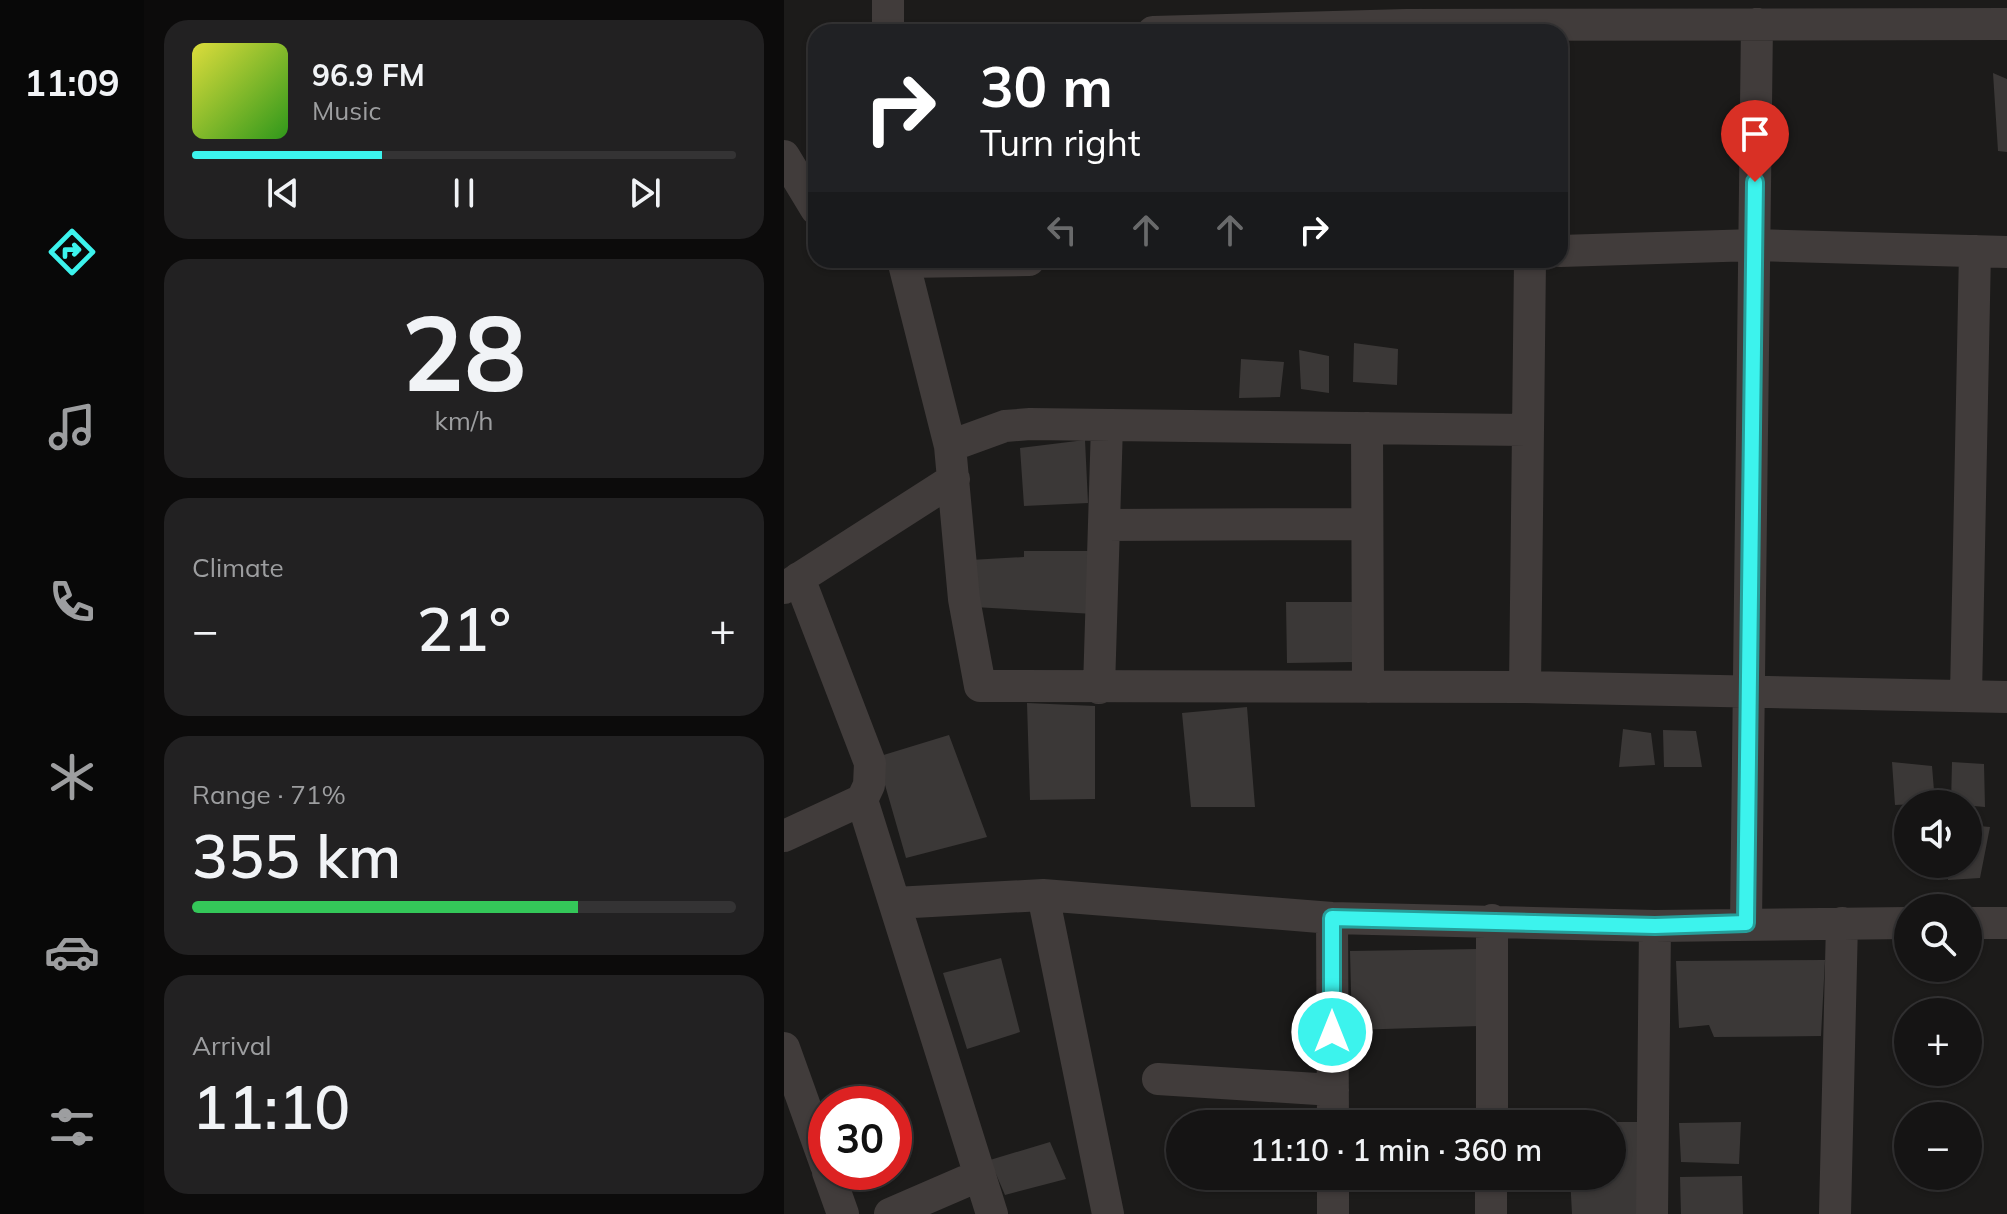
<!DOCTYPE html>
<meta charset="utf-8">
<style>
:root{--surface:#151414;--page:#222122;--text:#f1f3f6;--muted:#9d9ea0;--line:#343334;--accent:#3cf3ed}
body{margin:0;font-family:Mulish,sans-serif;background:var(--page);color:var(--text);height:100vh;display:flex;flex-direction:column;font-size:30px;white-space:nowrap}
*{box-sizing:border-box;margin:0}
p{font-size:26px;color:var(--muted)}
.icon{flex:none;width:44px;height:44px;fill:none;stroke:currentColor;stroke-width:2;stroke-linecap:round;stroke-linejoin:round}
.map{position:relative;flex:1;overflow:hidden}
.details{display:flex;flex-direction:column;gap:20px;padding:20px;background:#0c0b0b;width:640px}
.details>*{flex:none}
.top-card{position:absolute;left:24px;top:24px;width:760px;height:244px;border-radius:24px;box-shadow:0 2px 6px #0004,0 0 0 2px var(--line);background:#202124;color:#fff;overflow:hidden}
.tools{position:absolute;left:1110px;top:790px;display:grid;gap:16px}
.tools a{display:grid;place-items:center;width:88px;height:88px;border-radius:50%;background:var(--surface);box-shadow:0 2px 6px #0004,0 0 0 2px var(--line);font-size:40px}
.speed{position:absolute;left:24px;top:1086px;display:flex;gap:16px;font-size:40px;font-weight:700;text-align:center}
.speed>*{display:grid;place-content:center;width:104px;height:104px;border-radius:50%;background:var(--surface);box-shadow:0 2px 6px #0004,0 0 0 2px var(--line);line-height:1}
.speed .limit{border:12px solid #d22;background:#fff;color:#111}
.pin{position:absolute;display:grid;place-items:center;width:68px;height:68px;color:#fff;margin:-82px -34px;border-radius:50% 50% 50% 0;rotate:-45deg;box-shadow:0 0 8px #0007}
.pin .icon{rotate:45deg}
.me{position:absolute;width:88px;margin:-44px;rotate:0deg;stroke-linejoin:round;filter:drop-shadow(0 0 6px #0008)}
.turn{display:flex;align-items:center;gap:28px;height:168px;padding:0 40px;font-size:36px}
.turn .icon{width:104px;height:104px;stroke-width:2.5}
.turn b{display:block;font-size:56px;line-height:68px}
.lanes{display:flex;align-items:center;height:76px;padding:0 40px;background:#0003;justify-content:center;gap:40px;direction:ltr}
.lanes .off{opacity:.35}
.big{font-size:60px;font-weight:600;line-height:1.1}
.details .card{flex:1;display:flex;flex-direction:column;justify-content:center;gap:12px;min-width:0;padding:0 28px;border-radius:24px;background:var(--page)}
.details .dial{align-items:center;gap:0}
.dial b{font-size:104px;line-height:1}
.song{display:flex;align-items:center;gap:24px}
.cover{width:96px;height:96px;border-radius:12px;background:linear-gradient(135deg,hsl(60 70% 55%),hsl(110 70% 35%))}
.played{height:8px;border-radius:4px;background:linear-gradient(90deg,var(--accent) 35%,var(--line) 35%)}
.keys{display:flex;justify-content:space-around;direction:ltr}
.heat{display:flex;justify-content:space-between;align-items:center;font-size:44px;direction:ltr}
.charge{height:12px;border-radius:6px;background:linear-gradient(90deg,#34c759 71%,var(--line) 0)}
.trip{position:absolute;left:382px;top:1110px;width:460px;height:80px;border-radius:40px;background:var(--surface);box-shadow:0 2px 6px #0004,0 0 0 2px var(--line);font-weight:600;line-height:80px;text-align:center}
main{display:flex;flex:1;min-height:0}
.menu{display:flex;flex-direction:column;width:144px;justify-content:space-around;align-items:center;background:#080808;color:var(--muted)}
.menu .icon{width:56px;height:56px}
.menu .on{color:var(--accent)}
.menu b{font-size:36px;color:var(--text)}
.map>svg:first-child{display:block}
</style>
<main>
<nav class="menu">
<b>11:09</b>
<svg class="icon on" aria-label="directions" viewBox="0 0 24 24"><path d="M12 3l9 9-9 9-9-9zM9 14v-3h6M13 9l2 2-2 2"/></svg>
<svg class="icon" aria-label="music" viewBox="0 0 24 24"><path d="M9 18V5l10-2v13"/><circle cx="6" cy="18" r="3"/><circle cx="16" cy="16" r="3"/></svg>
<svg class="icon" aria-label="phone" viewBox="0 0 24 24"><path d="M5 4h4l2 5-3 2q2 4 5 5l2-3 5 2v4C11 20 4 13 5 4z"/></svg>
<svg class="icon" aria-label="climate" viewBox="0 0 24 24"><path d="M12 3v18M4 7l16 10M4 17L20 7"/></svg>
<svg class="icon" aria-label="car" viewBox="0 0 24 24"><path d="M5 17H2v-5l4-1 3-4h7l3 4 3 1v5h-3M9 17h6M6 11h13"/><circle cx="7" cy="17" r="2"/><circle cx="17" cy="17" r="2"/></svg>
<svg class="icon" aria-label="filters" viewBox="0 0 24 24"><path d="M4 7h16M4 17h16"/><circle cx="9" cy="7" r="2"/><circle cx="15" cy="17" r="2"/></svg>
</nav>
<section class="details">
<div class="card">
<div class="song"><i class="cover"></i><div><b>96.9 FM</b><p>Music</p></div></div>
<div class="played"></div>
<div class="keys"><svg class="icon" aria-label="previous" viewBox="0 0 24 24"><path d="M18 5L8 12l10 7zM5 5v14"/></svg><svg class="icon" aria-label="pause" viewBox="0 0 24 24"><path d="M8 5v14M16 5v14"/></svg><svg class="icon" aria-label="next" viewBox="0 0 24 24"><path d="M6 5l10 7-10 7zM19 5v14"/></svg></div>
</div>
<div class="card dial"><b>28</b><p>km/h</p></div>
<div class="card"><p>Climate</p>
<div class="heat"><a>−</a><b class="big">21°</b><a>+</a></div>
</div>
<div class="card"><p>Range · 71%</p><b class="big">355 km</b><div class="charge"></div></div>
<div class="card"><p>Arrival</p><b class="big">11:10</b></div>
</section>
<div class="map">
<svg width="1223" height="1214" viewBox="0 0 1223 1214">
<rect width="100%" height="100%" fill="#1c1b1a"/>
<path fill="#3b3837" d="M1209,73l14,6v73l-9,-1z
M570,343l44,6 -1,36 -44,-3z
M515,350l30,6v37l-28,-4z
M457,359l43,3 -4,35 -41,1z
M301,440l3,63 -64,3 -4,-58z
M240,551h69l1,63 -120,-7 -4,-47 54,-3z
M502,602h66l2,60 -67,1z
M243,703l68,3v93l-65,1z
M463,707l8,100h-64l-9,-94z
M839,729l28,4 4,32 -36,2z
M879,730l33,1 6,36h-38z
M165,735l38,102 -81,21 -29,-101z
M1108,762l40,4 3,37 -40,2z
M1168,762l32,2 1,43 -34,-3z
M1184,825l22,2 -10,51 -32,2v-16h20z
M695,949l1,77 -128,4 -2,-79z
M217,958l19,74 -53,17 -24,-76z
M1041,960l-4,76 -107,1 -5,-12 -30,3 -3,-67z
M828,1122h25l2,92h-67l-2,-38h42z
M957,1122l-2,42 -58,-2 -2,-39z
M266,1142l16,37 -61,16 -15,-35z
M958,1176l1,38h-62l-1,-37z"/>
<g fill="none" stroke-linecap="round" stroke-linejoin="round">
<path stroke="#413c3b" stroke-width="32" d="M104,0v32
M369,32l253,-7 601,-1
M0,156l32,53
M776,251l195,-6 252,7
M119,260l47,186 14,153 16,87 545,1 482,10
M120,262l125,-2
M583,428l1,259
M166,446l55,-20 25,-2 497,6
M320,525l263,-1
M0,588l170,-109
M741,687l5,-427
M315,688l8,-263
M1182,695l9,-444
M78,800l130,414
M0,836l78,-36 7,-15 1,-22 -71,-185
M259,895l65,319
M111,903l148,-8 289,23 323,8 253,-3
M548,918l1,206
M962,923l11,-899
M1184,923h39
M0,1048l42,117
M374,1079l175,11
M708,1124v-204
M44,1172l15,42
M549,1176v38
M106,1214l90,-39
M707,1214v-38
M868,1214l3,-288
M1051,1214l7,-291"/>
</g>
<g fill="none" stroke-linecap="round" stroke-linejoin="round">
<defs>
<path id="route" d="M548,1032v-114l323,8 91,-3 9,-741"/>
</defs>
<use href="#route" stroke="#279e9a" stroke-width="20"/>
<use href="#route" stroke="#3cf3ed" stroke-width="14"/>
</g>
</svg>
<div class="tools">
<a><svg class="icon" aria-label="sound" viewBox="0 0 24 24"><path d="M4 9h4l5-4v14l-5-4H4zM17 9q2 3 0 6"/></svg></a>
<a><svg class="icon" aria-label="search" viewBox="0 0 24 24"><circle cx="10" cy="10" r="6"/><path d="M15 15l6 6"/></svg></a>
<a>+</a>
<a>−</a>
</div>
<div class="speed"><div class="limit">30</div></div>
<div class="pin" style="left:971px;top:182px;background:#d93025"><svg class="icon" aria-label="arrive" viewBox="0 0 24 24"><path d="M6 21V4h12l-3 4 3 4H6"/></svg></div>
<svg class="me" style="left:548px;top:1032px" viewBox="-20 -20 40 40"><circle r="17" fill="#3cf3ed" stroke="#fff" stroke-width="3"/><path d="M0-11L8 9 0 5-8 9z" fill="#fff"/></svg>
<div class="trip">11:10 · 1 min · 360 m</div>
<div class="top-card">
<div class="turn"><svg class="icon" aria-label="right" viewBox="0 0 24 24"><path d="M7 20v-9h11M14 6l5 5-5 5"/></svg><div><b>30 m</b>Turn right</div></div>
<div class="lanes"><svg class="icon off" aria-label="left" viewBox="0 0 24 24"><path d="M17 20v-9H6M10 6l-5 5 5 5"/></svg><svg class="icon off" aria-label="ahead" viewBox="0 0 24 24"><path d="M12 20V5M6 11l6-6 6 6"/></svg><svg class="icon off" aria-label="ahead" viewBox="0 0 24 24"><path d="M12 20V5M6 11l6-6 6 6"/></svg><svg class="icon" aria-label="right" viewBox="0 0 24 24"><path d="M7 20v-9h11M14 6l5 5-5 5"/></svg></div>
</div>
</div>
</main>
